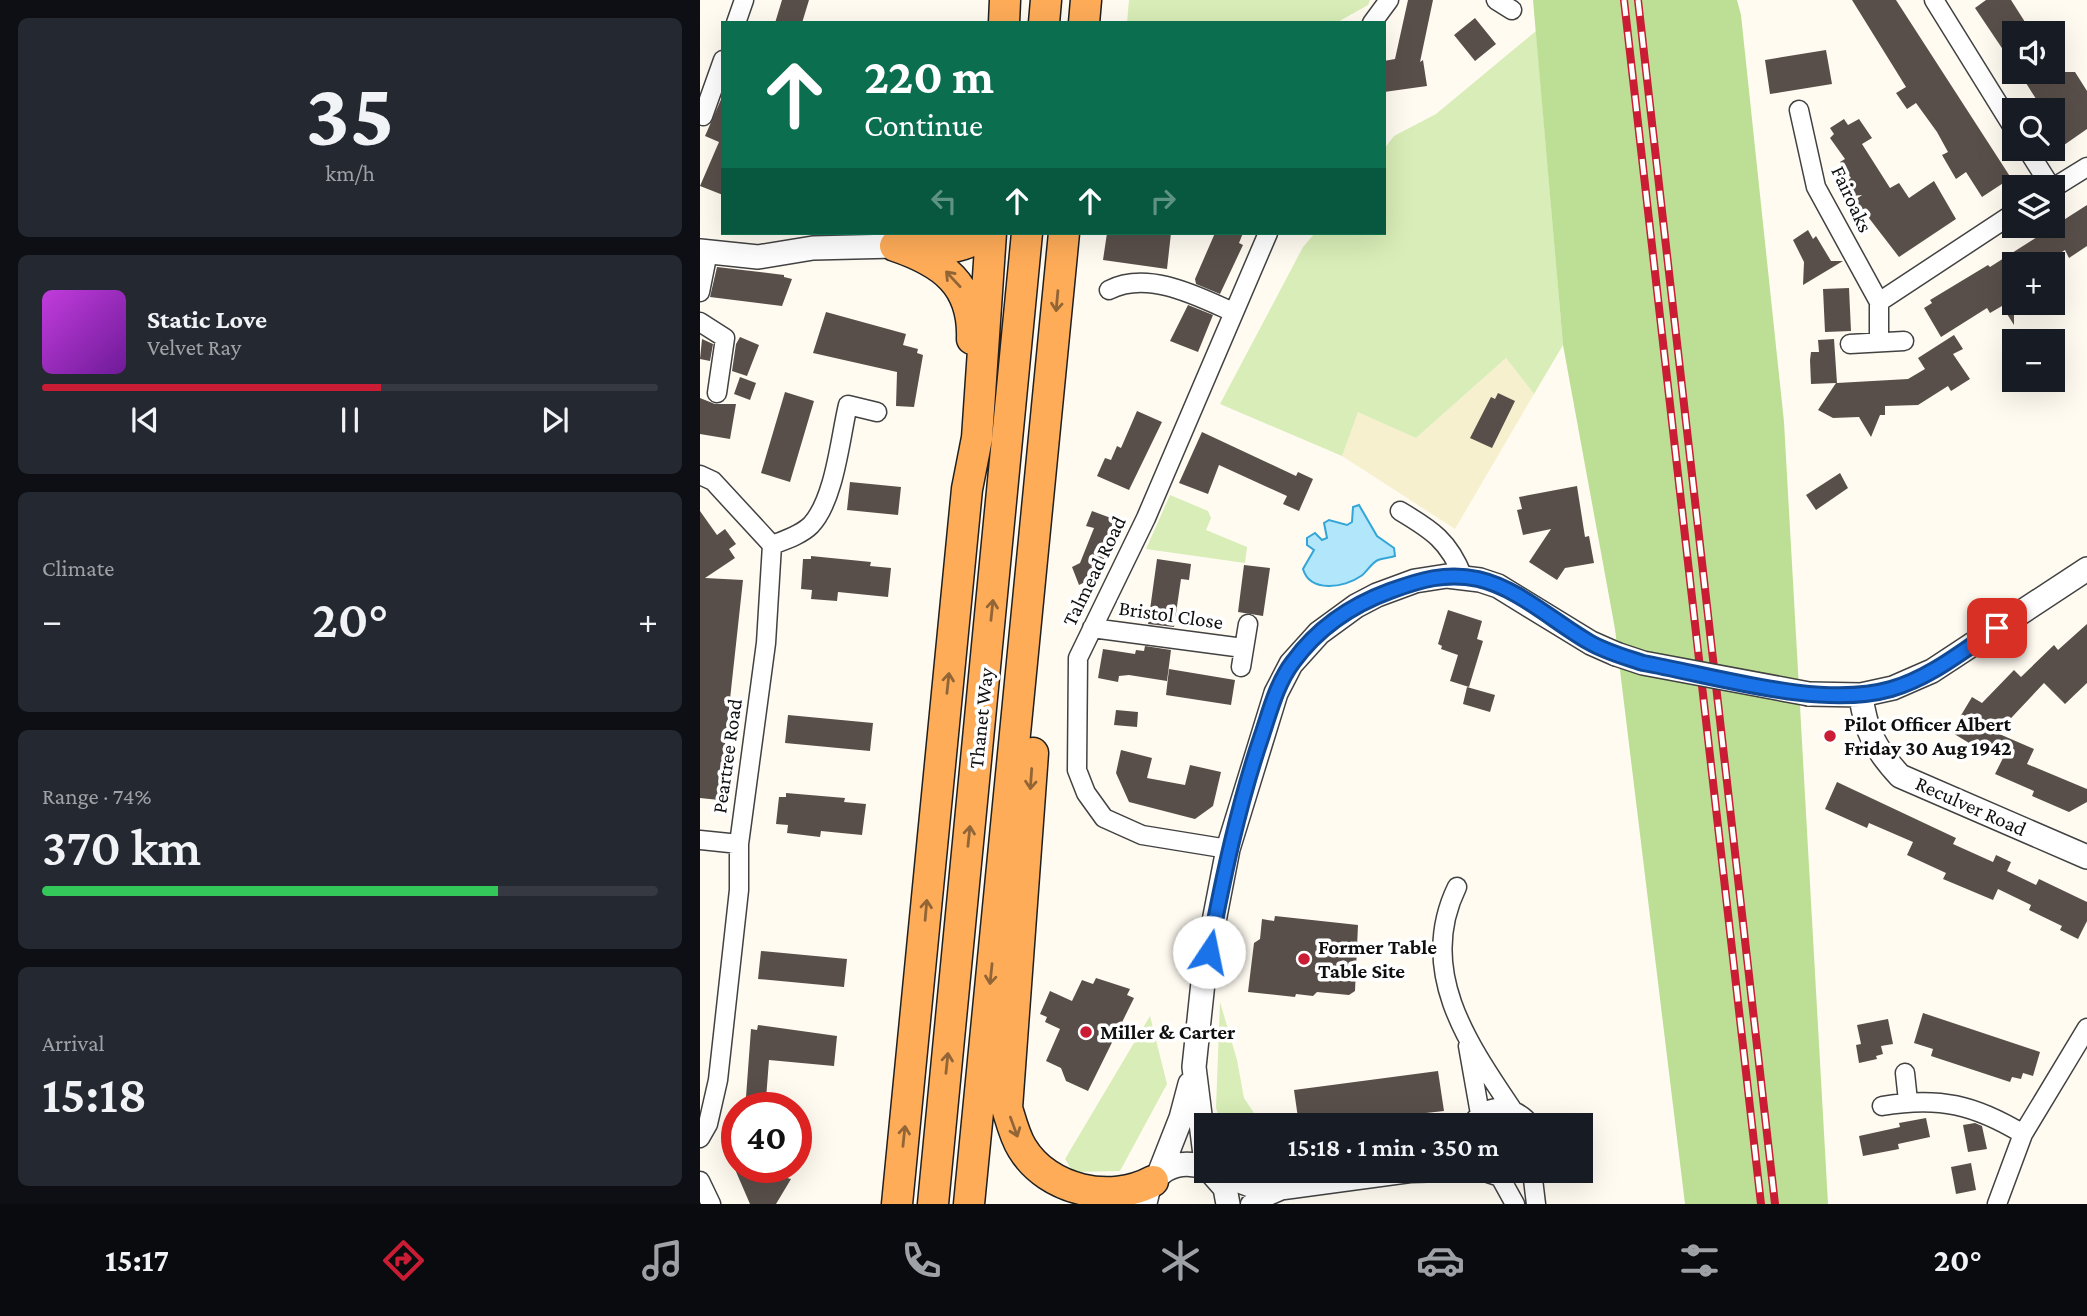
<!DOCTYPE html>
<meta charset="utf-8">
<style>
:root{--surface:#171b24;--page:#242831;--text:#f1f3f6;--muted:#9ea1a6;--line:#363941;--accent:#ca1c35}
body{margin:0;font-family:"Crimson Pro",serif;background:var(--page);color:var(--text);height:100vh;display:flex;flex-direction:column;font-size:26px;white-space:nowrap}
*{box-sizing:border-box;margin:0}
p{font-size:23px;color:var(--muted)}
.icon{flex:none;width:38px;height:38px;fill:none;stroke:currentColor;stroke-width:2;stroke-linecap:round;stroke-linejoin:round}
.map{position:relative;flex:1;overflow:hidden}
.sheet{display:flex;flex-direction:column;gap:18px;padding:18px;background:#0d0f14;width:700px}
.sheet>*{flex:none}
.hud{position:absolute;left:21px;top:21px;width:665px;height:214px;border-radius:0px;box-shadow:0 7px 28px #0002;background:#0b6e4f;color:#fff;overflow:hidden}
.controls{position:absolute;left:1302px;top:21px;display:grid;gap:14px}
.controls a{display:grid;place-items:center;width:63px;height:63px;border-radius:0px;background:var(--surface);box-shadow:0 7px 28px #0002;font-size:35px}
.speed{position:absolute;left:21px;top:1092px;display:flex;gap:14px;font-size:35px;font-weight:700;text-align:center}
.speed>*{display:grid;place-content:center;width:91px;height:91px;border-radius:50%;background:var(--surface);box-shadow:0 7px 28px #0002;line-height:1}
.speed .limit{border:10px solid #d22;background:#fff;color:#111}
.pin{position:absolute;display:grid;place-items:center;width:60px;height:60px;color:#fff;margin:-30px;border-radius:14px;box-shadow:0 4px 10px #0006}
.me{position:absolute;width:77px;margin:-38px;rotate:11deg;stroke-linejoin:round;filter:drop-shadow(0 0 5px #0008)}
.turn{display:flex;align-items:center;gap:24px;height:147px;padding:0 28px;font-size:32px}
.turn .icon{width:91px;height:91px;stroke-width:2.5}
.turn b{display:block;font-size:49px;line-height:60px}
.lanes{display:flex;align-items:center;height:66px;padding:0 28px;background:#0003;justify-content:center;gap:35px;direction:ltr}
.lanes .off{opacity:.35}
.big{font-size:52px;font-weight:600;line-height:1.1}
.sheet .widget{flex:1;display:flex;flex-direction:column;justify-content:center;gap:10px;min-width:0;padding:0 24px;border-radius:10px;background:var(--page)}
.sheet .dial{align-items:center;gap:0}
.dial b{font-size:91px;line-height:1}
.song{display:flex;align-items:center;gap:21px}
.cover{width:84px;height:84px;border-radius:10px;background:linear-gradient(135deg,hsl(290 70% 55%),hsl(280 70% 35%))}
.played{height:7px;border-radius:4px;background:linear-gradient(90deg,var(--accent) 55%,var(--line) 55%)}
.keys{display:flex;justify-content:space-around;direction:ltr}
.heat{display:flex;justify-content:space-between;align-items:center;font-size:38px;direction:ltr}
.charge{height:10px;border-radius:5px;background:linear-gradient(90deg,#34c759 74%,var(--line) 0)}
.trip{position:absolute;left:494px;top:1113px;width:399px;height:70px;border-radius:0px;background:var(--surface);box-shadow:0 7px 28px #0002;font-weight:600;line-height:70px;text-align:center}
.tabs{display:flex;height:112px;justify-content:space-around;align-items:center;background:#090b0e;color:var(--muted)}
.tabs .icon{width:49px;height:49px}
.tabs .current{color:var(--accent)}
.tabs b{font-size:32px;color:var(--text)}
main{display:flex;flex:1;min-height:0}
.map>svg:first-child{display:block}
</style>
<main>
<section class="sheet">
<div class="widget dial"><b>35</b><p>km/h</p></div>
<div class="widget">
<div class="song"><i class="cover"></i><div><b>Static Love</b><p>Velvet Ray</p></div></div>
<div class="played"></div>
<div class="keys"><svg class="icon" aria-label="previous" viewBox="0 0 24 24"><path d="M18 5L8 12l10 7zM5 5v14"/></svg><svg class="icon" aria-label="pause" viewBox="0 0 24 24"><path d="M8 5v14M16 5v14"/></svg><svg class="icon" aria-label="next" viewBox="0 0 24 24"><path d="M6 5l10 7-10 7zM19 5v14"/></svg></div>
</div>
<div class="widget"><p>Climate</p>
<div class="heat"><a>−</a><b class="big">20°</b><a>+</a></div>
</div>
<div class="widget"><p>Range · 74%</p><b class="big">370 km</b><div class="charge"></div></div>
<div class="widget"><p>Arrival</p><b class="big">15:18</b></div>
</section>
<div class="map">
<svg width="1387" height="1204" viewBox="0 0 1387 1204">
<rect width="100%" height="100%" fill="#fffbf1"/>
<path fill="#f7f0cf" d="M806,358l28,36 -79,135 -113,-73 16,-45 58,27z"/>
<path fill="#d8edb7" d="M429,0h241l-2,5 -32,18h-209z
M836,31l27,314 -29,49 -28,-36 -90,80 -58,-26 -16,44 -122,-52 83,-157 12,-14h69v-84l10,-13 42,-22z
M470,495l38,16 3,7 -5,12 41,17 -2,16 -99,-14z
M520,1002l17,58 7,38 18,27h-40l-6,-17z
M450,1016l17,68 -47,87 -47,1 -8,-13z"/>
<path fill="#bddf95" d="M833,0h204l4,15 43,407 44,782h-143l-70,-575 -52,-284z"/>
<path fill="#b2e6fa" stroke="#33a5d7" stroke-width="2" d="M659,505l18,31 17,12 1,8c-6,2 -12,2 -17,4 -7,3 -11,12 -17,16 -17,12 -51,17 -58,-7l11,-19 -7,-5v-7l8,-5 7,7 5,-2 -3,-15 5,-3 18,5 5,-3 1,-15z"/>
<path fill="#594f4a" d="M82,0h27l-7,23h-27z
M708,0h25l-13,62 3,-2 4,26 -43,6v-31l11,-2z
M1152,0h44l115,178 -29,19 -16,-25 -10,7 -14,-24 6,-3 -11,-20 -21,-29 -9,6 -11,-16 10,-6z
M1286,0h25l21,33h-18v33l-39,-58z
M775,18l21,26 -21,17 -21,-26z
M1126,50l6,34 -62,10 -5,-34z
M1319,72h56l12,19v38l-23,16 -11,-17v-18h-10z
M23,95v100l-23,-9 19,-44 -14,-6z
M1144,119l4,6 11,-6 13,19 -10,6 28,44 9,-5 10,15 25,-17 22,38 -57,38 -44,-57 7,-5 -10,1 -9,-13 8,-5 -11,-16 5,-3 -15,-21 4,-4 -4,-6z
M1387,205v41l-18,12 -4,-8 -21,14h-30v61l-12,-19 -12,7 -3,-5 -46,29 -17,-29 8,-5 -2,-3 58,-35 2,2z
M1108,230l5,9 3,-3 15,25h12l-40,24 1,-23 -11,-22z
M407,233h64l-4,36 -64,-9z
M515,233h28l-4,10 4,2 -23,49 -24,-10 -1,-5z
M17,267l67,8v2l8,2 -10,27 -72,-9z
M1149,288l2,43 -26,1 -2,-43z
M488,305l25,10 -15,37 -28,-11z
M126,312l80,22 -3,11 15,4 -1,4 6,2 -9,52 -18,-1 1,-34 -84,-19z
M1254,335l9,14 -10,5 17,25 -19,12 -3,-5 -30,19 -33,1v9h-5l-9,22 -12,-20 -26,1 -15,-8 18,-27 -25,1 -1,-24 1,-8h8l-1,-12 16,-1 3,44 71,-4 17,-10 -7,-11z
M40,337l19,8 -12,31 -15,-5 4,-27z
M2,339l11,5 -3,17 -10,-2z
M40,377l16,6 -6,17 -16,-6z
M85,392l29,9 -24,81 -29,-9z
M798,393l17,8 -23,47 -22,-10 21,-41 4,2z
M0,398l15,6h21l-6,35 -30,-5z
M437,411l25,11 -33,68 -32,-14 8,-18 6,2 6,-14 4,2z
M502,432l94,44 2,-4 15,7 -14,32 -16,-7 4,-8 -68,-31 -11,29 -29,-11z
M1140,473l8,15 -32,22 -10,-15z
M150,482l51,5 -3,28 -51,-5z
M877,486l8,51 4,-1 5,27 -29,5 -8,12 -28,-18 22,-33 -28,6 -6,-25 5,-1 -3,-12z
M0,511l17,24 8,-6 11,15 -7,5 6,9 -30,20 38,2 -24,220 -19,-2z
M392,511l27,10 -20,54 -20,10 -7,-18 8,-4 14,-35 -8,-2z
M111,556l60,6 -1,4 21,2 -3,29 -50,-5 -1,9 -26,-2 1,-9 -11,-1 2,-30h8z
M457,559l34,5 -2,16 -8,-1 -7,48 -26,-3z
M544,565l26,3 -7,48 -25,-4z
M748,610l34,11 -5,18 6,2 -14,46 -19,-6 8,-26 -17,-6 1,-3 -4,-2z
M1387,624v59l-22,21 -21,-21 -47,50 37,16 -7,15 60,25v13l-18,10 -37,-16 2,-5 -39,-17 9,-18 -30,-10 -23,-14 21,-35 10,6 32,-33 7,7 33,-32 4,5z
M445,646l26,4 -4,31 -38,-6 -10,1 -1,6 -20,-4 5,-29 32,5 1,-4 8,1z
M469,669l66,11 -4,25 -65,-10z
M767,687l28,8 -5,17 -27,-8z
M416,710l22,2 -1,15 -23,-2z
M88,715l85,8 -3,28 -85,-8z
M421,750l31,8 -5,20 38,7 5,-20 31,7 -8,34 -18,13 -66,-17 -13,-29z
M1137,782l119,56 -3,6 40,18 3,-7 15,7 -4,9 29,14 3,-6 48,23v19l-9,18 -18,-9 2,-4 -33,-16 2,-5 -33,-16 -5,11 -50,-21 3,-6 -39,-18 6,-13 -44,-19 -2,5 -42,-19z
M86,793l59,5 -1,4 22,2 -4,31 -41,-4 -1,6 -33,-4 1,-8 -12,-1 3,-27h7z
M575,916l83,9 -3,66 -6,4 -32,-3 -4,4 -17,-2 -1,3 -47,-5 6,-49 6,-4 2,-20 12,2z
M61,951l86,8 -3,28 -86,-8z
M396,978l34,11 -3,6 7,3 -46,93 -22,-10 -5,-13 -15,-7 14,-32 -15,-7 2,-5 -7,-3 10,-23 22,10 10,-21 11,4z
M1223,1013l117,39 -7,24 -10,-3 -2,6 -9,-2 -2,5 -79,-26 2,-7 -19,-6z
M1188,1019l5,25 -12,2 2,8 -7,2 1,3 -18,4 -3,-18 5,-1 -4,-19z
M58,1025l79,11 -3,30 -65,-6 -3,39 -20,-2 5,-68 6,1z
M738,1071l6,40 -18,2 1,10 -128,2 -5,-35z
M1226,1118l4,19 -32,7 1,5 -36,7 -4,-20 41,-9 -1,-4z
M1275,1123l7,3 5,23 -19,3 -5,-27z
M1271,1163l5,27 -20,4 -5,-27z
M34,1167h34l4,7 19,5 -15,25h-26z"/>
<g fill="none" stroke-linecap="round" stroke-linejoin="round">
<defs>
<path id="minor" d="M796,0l16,10
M1234,0l80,129
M36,23l8,-23
M672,23l17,-23
M1099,110l17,77 63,115 135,-89
M3,116l20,-56
M1327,149l24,38
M1353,188l34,-21
M409,290c39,-20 88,6 124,22
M0,292l8,-40
M1179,302v40
M0,322l25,16 -8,55
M1150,344l54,-3
M0,475l13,6 59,64 -6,98 -27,201v46l-21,190 -10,44 -8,14
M700,511c32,19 49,30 63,66
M72,545c13,-5 29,-10 39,-20 24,-26 29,-87 37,-120l29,7
M392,628l151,20
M541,667l7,-43
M0,840l39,4
M528,849l-86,-14 -38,-17 -18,-25 -9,-23 1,-112 68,-140 122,-285
M757,887c-40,82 9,154 55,222
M768,1046l12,68
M1205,1073l3,28
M1182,1106c57,-10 93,-1 141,28
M771,1125c15,-24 44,-21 60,0
M782,1171l18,6 19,-6
M832,1171l4,33
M516,1175l35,13 33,2 126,-17 72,-2
M800,1177l15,27
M0,1181l11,23
M550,1204l30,-13
M1297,1204l26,-70 64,-106"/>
<path id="tertiary" d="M0,251l58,6 55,-9 82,-2
M1109,694l52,1 32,-7 39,-17 155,-102
M1161,695c4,36 15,55 39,81l187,81
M506,1163l-12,-96 10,-94 24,-124 48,-156 15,-29 28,-31 37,-27 21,-11 38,-14 32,-5 33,4 18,6 93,57 25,11
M510,1171l15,17 3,16
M459,1174l22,-56 9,-34
M445,1204c4,-32 31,-47 61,-36"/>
<path id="trunk" d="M304,23l1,-23
M344,23l2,-23
M384,23l2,-23
M195,246c47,16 79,38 77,93
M209,247c30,2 51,4 76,-14
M333,753l-26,355c4,13 8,29 15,40 26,43 89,56 131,33
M197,1204l70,-715 10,-51 14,-205
M233,1204l94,-971
M269,1204l95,-971"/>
</defs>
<use href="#minor" stroke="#424242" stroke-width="21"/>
<use href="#tertiary" stroke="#424242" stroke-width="26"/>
<use href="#trunk" stroke="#202020" stroke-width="33"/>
<use href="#minor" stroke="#fff" stroke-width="18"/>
<use href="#tertiary" stroke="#fff" stroke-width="23"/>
<use href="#trunk" stroke="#feac58" stroke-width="30"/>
<defs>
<path id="rail" d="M924,0l137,1204
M938,0l137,1204"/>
</defs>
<use href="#rail" stroke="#ca1c35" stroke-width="8"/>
<use href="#rail" stroke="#fff" stroke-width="5" stroke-dasharray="16" stroke-linecap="butt"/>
<defs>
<path id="tertiary-bridge" d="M916,654l27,9 166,31"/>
</defs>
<use href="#tertiary-bridge" stroke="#424242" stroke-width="26" stroke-linecap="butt"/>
<use href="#tertiary-bridge" stroke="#fff" stroke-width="23"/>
</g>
<defs><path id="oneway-shaft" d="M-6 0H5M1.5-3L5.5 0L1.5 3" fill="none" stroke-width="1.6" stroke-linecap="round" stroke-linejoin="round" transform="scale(1.75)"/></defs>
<g stroke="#926537">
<use href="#oneway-shaft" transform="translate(253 279) rotate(-133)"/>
<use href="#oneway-shaft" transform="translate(357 301) rotate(95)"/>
<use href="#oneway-shaft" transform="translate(292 610) rotate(-84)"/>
<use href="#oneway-shaft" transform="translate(248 683) rotate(-84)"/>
<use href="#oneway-shaft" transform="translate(331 779) rotate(94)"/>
<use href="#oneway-shaft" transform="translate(269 836) rotate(-84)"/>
<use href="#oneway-shaft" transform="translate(226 910) rotate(-85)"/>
<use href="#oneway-shaft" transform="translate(291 974) rotate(96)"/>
<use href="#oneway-shaft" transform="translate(247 1063) rotate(-84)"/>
<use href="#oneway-shaft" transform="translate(314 1127) rotate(70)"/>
<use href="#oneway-shaft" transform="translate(204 1136) rotate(-84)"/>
</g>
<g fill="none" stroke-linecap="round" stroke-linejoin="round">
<defs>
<path id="route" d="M509,952c14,-74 29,-146 53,-217 8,-24 15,-52 31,-73 24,-33 59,-57 97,-71 30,-11 56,-19 88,-12 40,9 76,43 111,63 17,10 36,15 54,21 73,13 178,46 248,26 39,-11 73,-39 106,-61"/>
</defs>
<use href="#route" stroke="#114b97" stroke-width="18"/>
<use href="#route" stroke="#1a73e8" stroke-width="12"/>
</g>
<g fill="#ca1c35" stroke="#fff" stroke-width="2.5">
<circle cx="1130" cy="736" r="7"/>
<circle cx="604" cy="959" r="7"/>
<circle cx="386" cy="1032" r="7"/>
</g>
<g text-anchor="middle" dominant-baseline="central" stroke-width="7" stroke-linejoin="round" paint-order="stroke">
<g font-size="21" fill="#0f0f0f" stroke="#fff">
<text transform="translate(1152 199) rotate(65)">Fairoaks</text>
<text transform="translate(394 571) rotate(-64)">Talmead Road</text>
<text transform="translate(471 615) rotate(8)">Bristol Close</text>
<text transform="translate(281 718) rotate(-84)">Thanet Way</text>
<text transform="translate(27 756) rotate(-82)">Peartree Road</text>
<text transform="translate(1271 806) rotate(24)">Reculver Road</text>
</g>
<g font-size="21" font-weight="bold" fill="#0f0f0f" stroke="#fff" text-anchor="start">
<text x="1144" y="724">Pilot Officer Albert<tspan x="1144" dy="24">Friday 30 Aug 1942</tspan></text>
<text x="618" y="947">Former Table<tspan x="618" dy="24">Table Site</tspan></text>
<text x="400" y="1032">Miller &amp; Carter</text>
</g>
</g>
</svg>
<div class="controls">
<a><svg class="icon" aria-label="sound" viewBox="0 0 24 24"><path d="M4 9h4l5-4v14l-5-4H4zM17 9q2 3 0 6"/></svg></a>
<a><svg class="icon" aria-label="search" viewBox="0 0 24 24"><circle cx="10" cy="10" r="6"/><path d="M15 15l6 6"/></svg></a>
<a><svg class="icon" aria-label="layers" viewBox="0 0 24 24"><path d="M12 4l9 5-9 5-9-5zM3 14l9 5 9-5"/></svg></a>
<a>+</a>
<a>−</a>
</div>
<div class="speed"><div class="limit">40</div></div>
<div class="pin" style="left:1297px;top:628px;background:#d93025"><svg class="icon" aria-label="arrive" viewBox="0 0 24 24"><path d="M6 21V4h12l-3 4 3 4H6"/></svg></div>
<svg class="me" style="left:509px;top:952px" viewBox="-20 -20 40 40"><circle r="19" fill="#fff"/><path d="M0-13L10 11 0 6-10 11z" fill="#1a73e8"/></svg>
<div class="trip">15:18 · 1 min · 350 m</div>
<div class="hud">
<div class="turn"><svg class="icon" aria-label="ahead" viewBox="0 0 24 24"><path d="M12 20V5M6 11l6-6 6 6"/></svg><div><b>220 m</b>Continue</div></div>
<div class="lanes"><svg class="icon off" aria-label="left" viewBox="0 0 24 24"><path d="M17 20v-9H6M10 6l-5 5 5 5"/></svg><svg class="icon" aria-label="ahead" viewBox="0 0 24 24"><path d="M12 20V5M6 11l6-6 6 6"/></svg><svg class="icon" aria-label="ahead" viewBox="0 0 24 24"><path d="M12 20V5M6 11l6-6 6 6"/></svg><svg class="icon off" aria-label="right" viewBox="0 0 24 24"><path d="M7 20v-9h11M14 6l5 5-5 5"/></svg></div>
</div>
</div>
</main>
<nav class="tabs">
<b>15:17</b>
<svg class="icon current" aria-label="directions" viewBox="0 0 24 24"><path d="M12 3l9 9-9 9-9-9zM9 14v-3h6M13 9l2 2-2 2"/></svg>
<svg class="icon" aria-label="music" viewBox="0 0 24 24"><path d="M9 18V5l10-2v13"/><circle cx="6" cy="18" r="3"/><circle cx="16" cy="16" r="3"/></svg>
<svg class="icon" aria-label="phone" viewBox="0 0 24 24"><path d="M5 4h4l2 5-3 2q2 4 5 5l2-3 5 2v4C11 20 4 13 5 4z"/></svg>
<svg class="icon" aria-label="climate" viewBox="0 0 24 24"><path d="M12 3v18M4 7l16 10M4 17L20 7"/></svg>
<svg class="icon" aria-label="car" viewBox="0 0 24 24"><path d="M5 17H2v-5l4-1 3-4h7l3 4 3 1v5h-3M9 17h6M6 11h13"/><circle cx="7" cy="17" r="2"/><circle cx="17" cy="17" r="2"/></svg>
<svg class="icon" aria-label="filters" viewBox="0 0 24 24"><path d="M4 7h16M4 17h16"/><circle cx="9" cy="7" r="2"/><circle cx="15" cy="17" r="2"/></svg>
<b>20°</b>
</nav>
